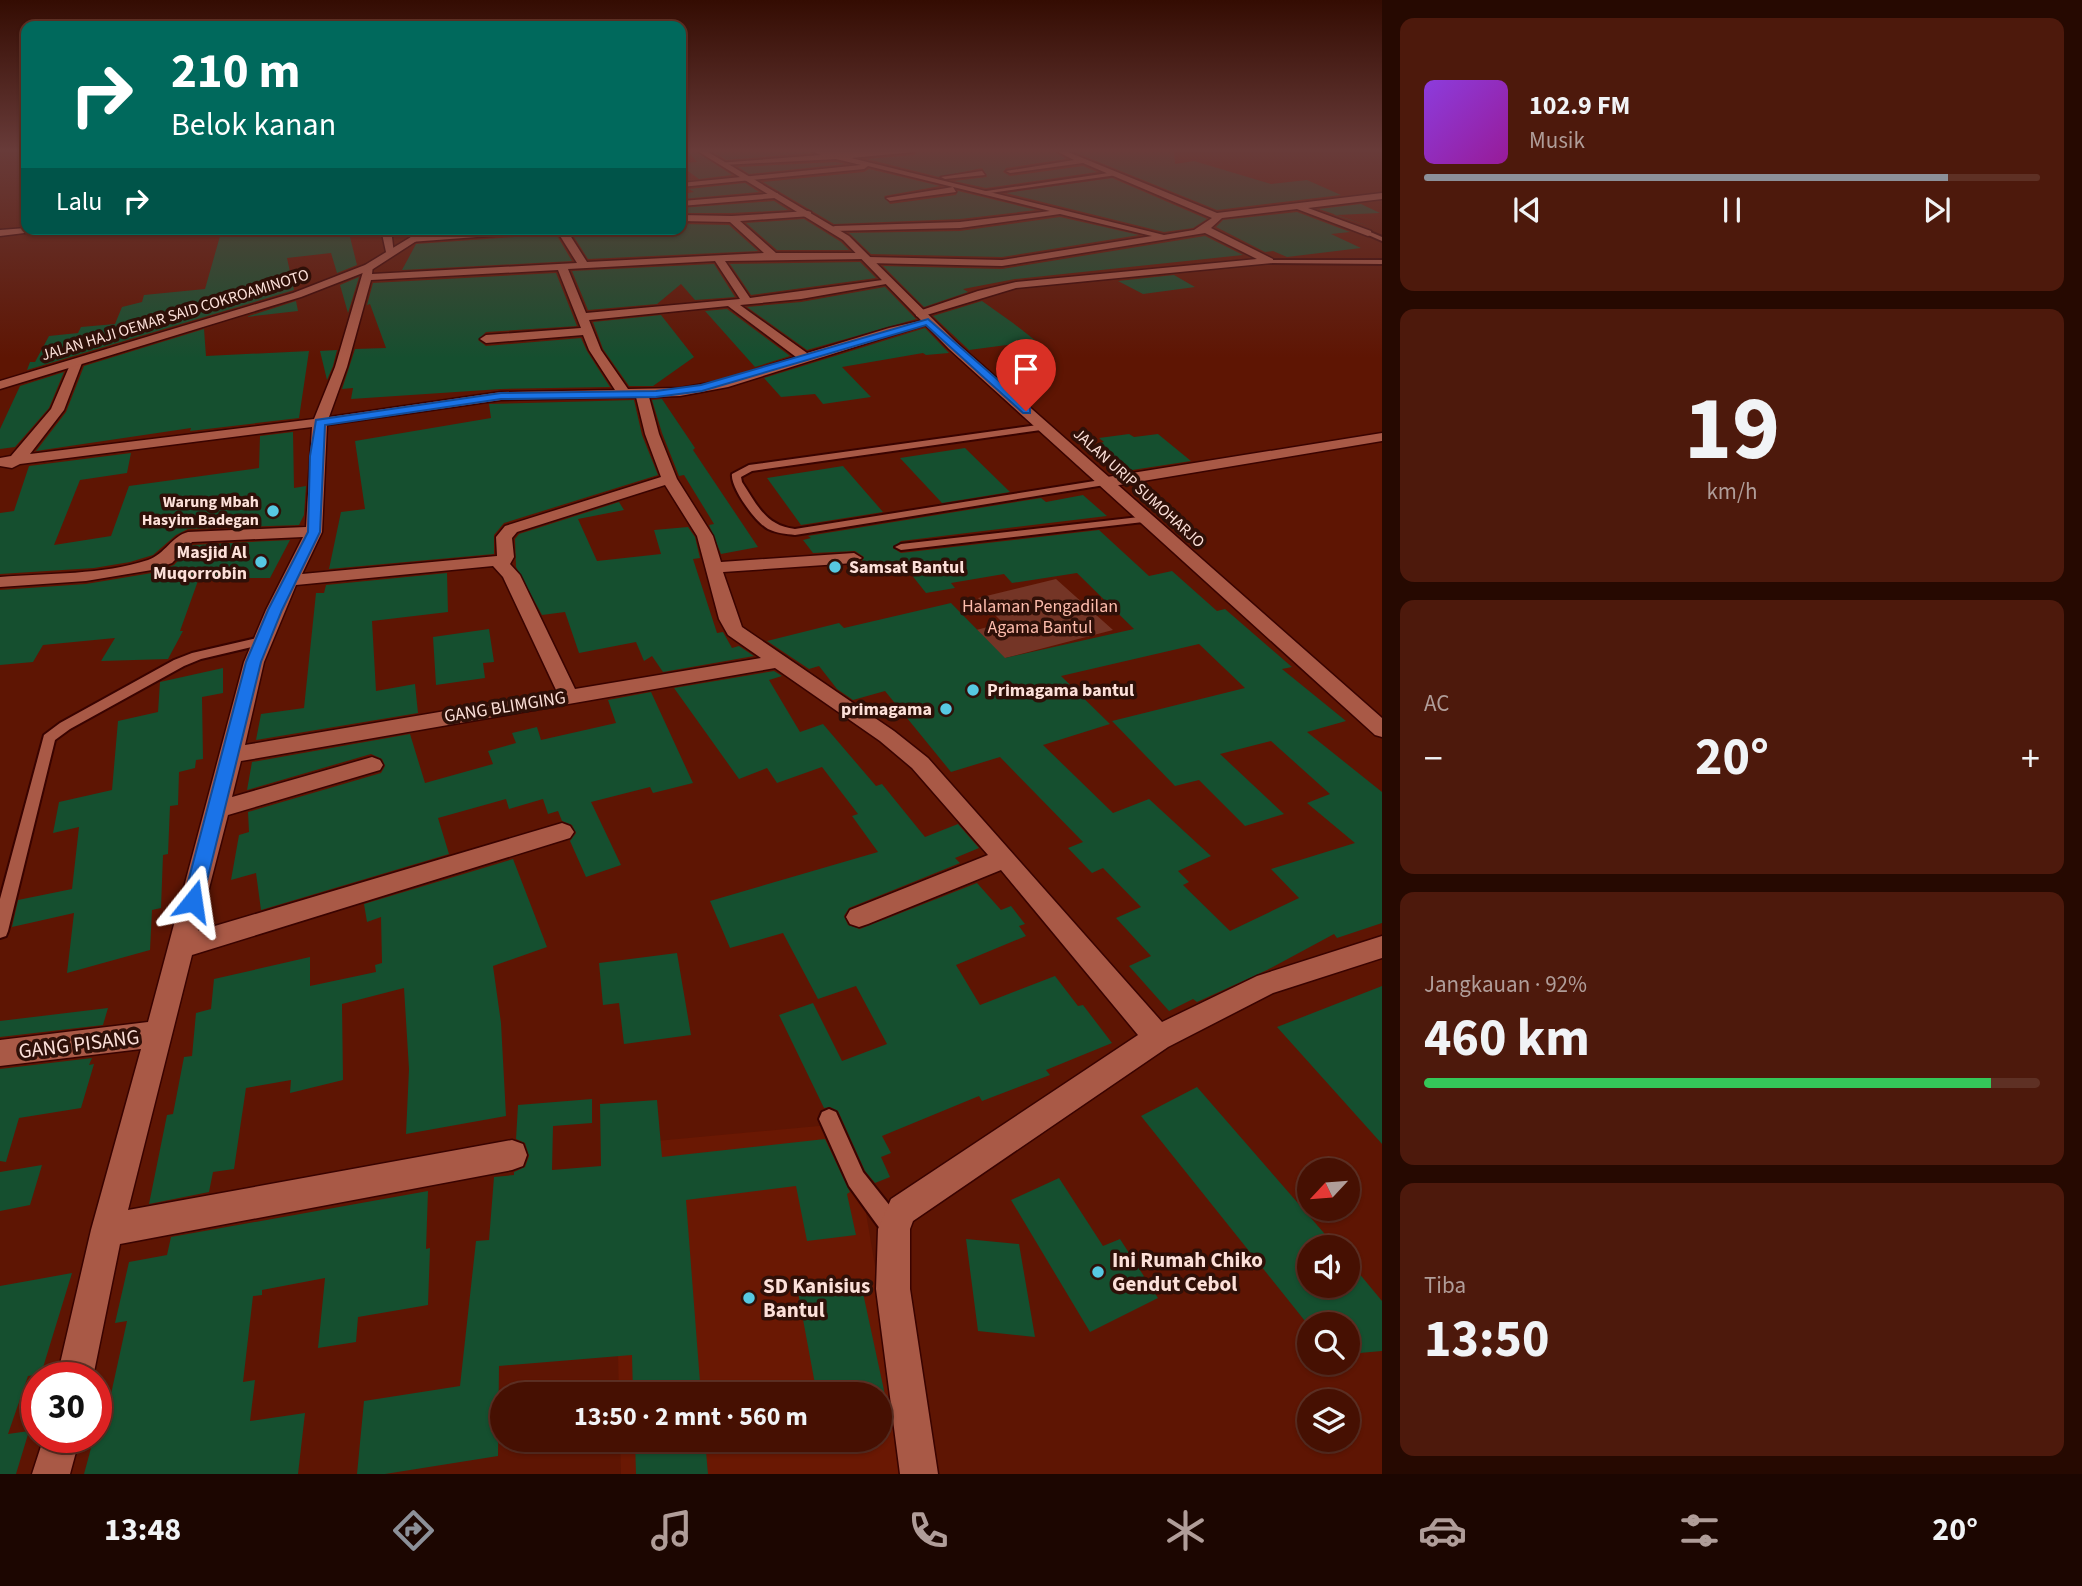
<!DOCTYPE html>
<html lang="id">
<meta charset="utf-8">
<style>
:root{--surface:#461002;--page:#4d190c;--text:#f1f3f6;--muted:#b09d99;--line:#5e3024;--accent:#8c9099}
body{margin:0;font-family:"Source Sans 3",sans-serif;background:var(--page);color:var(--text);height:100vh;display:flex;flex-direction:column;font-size:26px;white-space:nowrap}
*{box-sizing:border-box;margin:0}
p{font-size:23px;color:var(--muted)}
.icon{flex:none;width:38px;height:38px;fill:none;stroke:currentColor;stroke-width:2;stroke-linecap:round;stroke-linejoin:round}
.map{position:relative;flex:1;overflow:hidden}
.drawer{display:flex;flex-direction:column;gap:18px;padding:18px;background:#260901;width:700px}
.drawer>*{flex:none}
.hud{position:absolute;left:21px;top:21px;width:665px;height:214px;border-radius:14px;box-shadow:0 2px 5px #0004,0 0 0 2px var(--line);background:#00695c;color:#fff;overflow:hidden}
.needle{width:46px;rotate:244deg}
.controls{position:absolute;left:1297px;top:1158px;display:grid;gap:14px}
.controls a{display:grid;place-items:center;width:63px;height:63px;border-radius:50%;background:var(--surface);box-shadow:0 2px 5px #0004,0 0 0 2px var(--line);font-size:35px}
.speed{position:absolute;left:21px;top:1362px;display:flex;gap:14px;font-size:35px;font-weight:700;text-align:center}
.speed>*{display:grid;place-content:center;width:91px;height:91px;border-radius:50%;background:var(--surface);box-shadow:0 2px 5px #0004,0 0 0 2px var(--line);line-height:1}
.speed .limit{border:10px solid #d22;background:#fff;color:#111}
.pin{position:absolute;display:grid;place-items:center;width:60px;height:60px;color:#fff;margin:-72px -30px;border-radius:50% 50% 50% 0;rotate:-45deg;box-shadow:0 0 7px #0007}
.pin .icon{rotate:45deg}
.me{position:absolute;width:77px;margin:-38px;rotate:15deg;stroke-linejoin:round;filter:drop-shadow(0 0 5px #0008)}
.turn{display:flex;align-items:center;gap:24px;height:147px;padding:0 35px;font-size:32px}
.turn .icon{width:91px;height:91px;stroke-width:2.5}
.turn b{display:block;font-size:49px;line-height:60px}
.then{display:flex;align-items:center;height:66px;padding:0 35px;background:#0003;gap:14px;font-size:26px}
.big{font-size:52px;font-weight:700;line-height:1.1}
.drawer .tile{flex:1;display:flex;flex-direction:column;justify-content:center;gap:10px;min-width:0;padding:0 24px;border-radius:14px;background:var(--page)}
.drawer .dial{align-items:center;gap:0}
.dial b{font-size:91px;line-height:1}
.song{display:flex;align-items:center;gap:21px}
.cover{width:84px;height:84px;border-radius:10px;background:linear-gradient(135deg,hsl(270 70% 55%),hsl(300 70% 35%))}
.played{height:7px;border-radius:4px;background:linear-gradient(90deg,var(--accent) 85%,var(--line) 85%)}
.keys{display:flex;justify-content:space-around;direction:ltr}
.heat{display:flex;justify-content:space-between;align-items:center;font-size:38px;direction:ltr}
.charge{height:10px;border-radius:5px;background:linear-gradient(90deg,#34c759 92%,var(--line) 0)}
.trip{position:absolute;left:490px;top:1382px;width:402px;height:70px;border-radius:35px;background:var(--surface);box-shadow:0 2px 5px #0004,0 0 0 2px var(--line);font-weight:700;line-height:70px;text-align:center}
.tabs{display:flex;height:112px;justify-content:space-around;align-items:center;background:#1c0601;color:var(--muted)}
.tabs .icon{width:49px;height:49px}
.tabs .on{color:var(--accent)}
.tabs b{font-size:32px;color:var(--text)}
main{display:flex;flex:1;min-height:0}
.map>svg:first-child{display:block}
</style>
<main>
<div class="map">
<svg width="1382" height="1474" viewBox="0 0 1382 1474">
<rect width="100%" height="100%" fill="#5e1503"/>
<path fill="#6a1803" d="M830,1125l34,76 46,273h-289l-1,-34h260v-45h-261l-6,-250z"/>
<path fill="#743526" d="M1056,579l57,51 -177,46 -25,-29 92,-24 -25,-25z"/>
<path fill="#154f2f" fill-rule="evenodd" d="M688,152h9l35,23 -33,4 -18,-13v-3l16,-1z
M713,152h99v1l-86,7z
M917,152h139l10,7 -60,9 -3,4 7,4 73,-10 14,6 -111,16 -32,-7 33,-4 -5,-9 -43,9 -72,-18 47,-4z
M1074,152h100l1,12 19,-3 77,23 36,-4 34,15 -124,15z
M836,162l9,2 -96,10 -11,-7z
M869,169l71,17 -56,10 6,8 66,-9 2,-4 78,19 -76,9 -126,5 -71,-42 101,-10z
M1112,178l95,41 -14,9 -29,4 -158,-39z
M745,183l14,9 -78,7v-5l13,-2 -5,-3z
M774,201l14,9 -56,3h-51v-5z
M1361,204l19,9 -45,2 40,13 -56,-19z
M1297,212l53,20 -19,2 30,14 -74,9 -14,-6 -8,1 -49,-25 7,-7z
M1060,217l79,18 -137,22 -131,-3 -22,-21 111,-2z
M804,219l37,23 8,8h-72l-31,-27z
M681,224l48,1 29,26 -170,8 -19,-30h65v5l47,-3z
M222,229h126l9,36 -20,8 -6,-20 -44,5 7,32 -267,80 3,-8h5l14,-26 29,-3 3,-6 34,-3 7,-17 20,-5 2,-7 61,-6z
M556,234l16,27 -170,9 14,-26z
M1205,236l38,19 -228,24 -52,10 5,3 -44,15 -41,-41 119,3z
M860,262l16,16 -125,17 -21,-31z
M714,264l21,33 -40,3 -14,-16 -24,20 -69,6 -16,-39z
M556,273l21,53 -91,6 -8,8 8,6 95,-8 6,13 23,36 -109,2 -150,10 2,-11 -11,1 13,-40 31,-1 -16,-44 -3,1 6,-22z
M1174,275l21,12 -52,7 -25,-13z
M359,277l-11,36 -8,-28z
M885,287l31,32 -109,31 -60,-43 54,-5z
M296,301l2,10 -52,6z
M982,301l31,22 23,18 -67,9 -36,-34z
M727,309l63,47 -35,11 -50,-56z
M661,315l33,42 -41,29h-24l-26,-37 -10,-27z
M925,328l24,25 -23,2 -3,-2 -81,14 29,30 -48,7 -8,-10 -34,3 -17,-19z
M204,329l2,27 103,-5 -10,67 -109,13 1,-3 -155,23 30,-39 18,-46z
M337,350l-4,16 -6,14 -7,-29z
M64,372l-15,36 -34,39 -15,2v-20l20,-43z
M662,399l33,49 -2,2 65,97 -37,7 -12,-29 5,-1 -30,-49 -5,1 -17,-43 -10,-33z
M634,400l8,35 16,40 -154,48 -10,12v19l-165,15 12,-57 24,-3 -10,-68 136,-23 -2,-14z
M293,432l1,56 12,-2 -2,29 -5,10 -111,4 -12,6 -23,20 -23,7 -36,6 -94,6v-61l14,-2 15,-45 102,-13 -4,20 -47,7 -26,65 57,-9 18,-50 130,-18 1,-32z
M1129,434l5,3 24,-3 33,27 -72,11 -20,-16 10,-2 -13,-10 8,-2 -5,-4z
M965,448l45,44 -68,11 -42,-45z
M843,466l40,46 -82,13 -34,-47z
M1083,495l24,21 -206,25 -8,7 8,5 198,-23 50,46 23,-5 45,40 8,-2 67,58 -10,2 64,52 -39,11 75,60v131l-45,15 -3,-4 -67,36 -70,32 -4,-3 -24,12 -40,-45 22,-10 -35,-38 25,-11 -38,-39 -11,5 -24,-25 15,-6 -83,-85 -49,15 -66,-81 -32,9 -16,-11 -18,-23 -10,3 -42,-28 72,-18 5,5 107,-25 54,55 129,-29 -57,-56 -65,10 -8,-9 -53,9 4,5 -29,5 -23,-29 -34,6 -7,-9 2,-4 -9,-6 -42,2 -10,-13 8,-2 -3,-2 233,-38 5,4zM1199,644l46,44 -133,33 63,65 24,-6 46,46 39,-12 -64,-60 51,-13 59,53 -23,9 48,40 -84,26 28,29 -69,33 -47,-46 6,-3 -11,-11 33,-15 -62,-57 -36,14 -70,-68 67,-21 -49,-48z
M619,502l5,8 -46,9 19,42 64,-7 -7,-24 34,-3 7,10 5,21 -7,1 24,74 6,-1 9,16 7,-2 15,10 -91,16 -11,-16 -8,5 -8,-19 -57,11 -14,-41 -23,3 -26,-48 -1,-28 4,-5z
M290,540l-20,38h-71l-19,53h3l-15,28 -67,2 14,-23 -72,7 -10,17 -33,3v-75l86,-6 66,-11 22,-8 19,-20z
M447,573l1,39 -76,9 4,70 39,-7 3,29 -162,27 5,-26 43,-6 12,-115h8l2,-8z
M489,629l5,33 -11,1 2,15 -49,7 -3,-48z
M223,668v25l-21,4 1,62 -7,1 -1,8 -16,4 -1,33 -8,1 -2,48 -5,1 -2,53 -9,2 -2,40 -83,23 7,-60 -62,14 6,-27 54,-11 7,-62 -26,6 6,-31 53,-12 6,-69 40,-9 2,-30z
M774,671l8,5 -13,4 31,52 23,-8 53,62 6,-2 43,53 33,-13 21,24 -24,10 5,5 -111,45 -5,8 4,9 12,4 117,-46 24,27 10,-4 14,18 -6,2 7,10 -70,29 24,40 75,-29 23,30 5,-1 29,38 -66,27 4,5 -68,26 -3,-5 -97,40 9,17 -10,4 9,20 -15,6 -10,-12 -27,-60 -8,-4 -6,1 -45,-93 34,-12 29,58 45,-17 -31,-58 -38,13 -35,-66 -53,15 -20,-47 168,-49 -26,-36 6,-2 -36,-47 -45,16 -10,-15 -28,11 -65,-91z
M651,692l42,91 -40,10 -3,-6 -59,15 30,63 -35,12 -16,-36 6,-8 -4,-8 -10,-4 -4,-10 -10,3 -5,-15 -34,10 -3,-10 -68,19 11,36 -188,56 -5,-37 -25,7 8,-45 10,-3 -1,-20 133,-39 4,-7 -3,-7 -11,-5 -124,36 5,-28 158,-28 15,49 68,-19 -5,-13 28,-8 -4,-10 25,-6 4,13 75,-17 -8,-23z
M513,859l34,88 -54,19 8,57 5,93 -100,18 3,-65 -5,-81 -62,16 1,76 -53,13 1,-13 -45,8 -12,81 -21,3 -4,20 -60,12 18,-89 6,-1 11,-57 8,-1 4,-43 15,-4 3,-30 96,-22v29l66,-14 -1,-7 7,-2 -1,-46 -14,5 -3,-18z
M677,953l14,82 -67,9 -5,-41 -16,2 -4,-42z
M1382,986v158l-105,-117z
M108,1008l-5,17 -103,12v-16z
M92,1058l-3,7 5,-1 -13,44 -62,10 -13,44 -6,-1v-92z
M1197,1087l140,161h-28v38h39v-26l34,41v50l-34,3v-29l-39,1 -168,-210z
M592,1099v24l-39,3 -1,44 49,-4 -1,-62 57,-4 5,57 163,-18 25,53 -3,2 9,41 -49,6 -11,-55 -110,14 15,195h-68l-1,-40 -133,11 -1,90 -113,18h-28l7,-73 96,-15 16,-145 13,-1 5,-63 20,-2v-3l11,-5 4,-11 -4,-13 -9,-4 2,-34z
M42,1165l-12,40 -30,6v-39z
M1059,1178l44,68 17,-7 38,59 -68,34 -79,-132z
M428,1191l-2,58 4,-1 -2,57 -70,12 -2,25 -38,6 7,-70 -63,12v5l-9,1 -10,86 12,-2 -5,41 55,-8 -7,61h-214l10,-37h2v-10l8,-1 23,-105 -12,2 14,-61 38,-7 4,-18z
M966,1239l53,5 16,93 -57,-6z
M72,1273l-31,101 -13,2 -20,58 21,-3 -13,43h-16v-188z
M860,1279l25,116h-68l-20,-108z
M635,1440h70l3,34h-72z"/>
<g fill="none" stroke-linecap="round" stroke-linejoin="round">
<defs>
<path id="lane" d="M1115,172l2,3 -134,19 -3,-2z
M1368,231l14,6v4l-16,-7z
M1267,260h115v4l-113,-1z
M1045,424l3,1v4l-296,42 -11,6 1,5c15,23 24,44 53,47l312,-50 5,3 -1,2 -316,51c-9,-1 -19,-2 -27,-6 -13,-7 -38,-42 -36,-55l17,-9z
M1148,516l5,3 -1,2 -251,29 -6,-3 6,-3z
M261,637l6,4 -2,3 -64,15 -17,7 -114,63 -15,11 -47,191 -2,5 -6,2v-39l44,-164 16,-12 114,-63 18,-7z
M829,1109l7,3 27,60 39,49 3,8 -3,8 -8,3 -8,-3 -37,-51 -30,-67 3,-7z"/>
<path id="street" d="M814,152h100l-63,6 313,77 30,-5 18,-12 -129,-55 -73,10 -4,-2 68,-11 -16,-8h10l149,61 165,-20v6l-74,9 63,23v4l-3,1 -71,-27 -75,9 -11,10 62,31v4l-257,25 -96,29 -4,-1v-4l62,-21 38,-9 241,-23 -52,-26 -203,33 -135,-3 -4,-4 -138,2 25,37 140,-19 1,2 -5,3 -85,15 -61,6 67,48 82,-25 39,-9 6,3 -206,65 -48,9 -31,1 10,37 18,45 36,57 8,26 133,-9 8,5 -8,5 -131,9 19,55 152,104 34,27 234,264 95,-46 125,-40v22l-109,35 -105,54 -255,174 -3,8v60l28,185h-38l-24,-185 2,-60 13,-30 247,-164 -137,-165 -133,54 -9,3 -9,-3 -4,-7 4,-7 138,-55 -76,-87 -32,-27 -105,-73 -534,93 -9,36 140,-40 8,3 3,5 -3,5 -152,45 -30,116 364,-108 8,3 4,6 -4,6 -378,117 -64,255 384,-70 11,4 4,11 -4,11 -11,4 -392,74 -27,133h-36l34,-147 50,-181 -141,17v-26l148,-18 96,-360 22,-52 37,-73 -111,5 -20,21 -20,7 -66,11 -86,6v-10c48,-4 103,-2 148,-17 17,-6 24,-24 40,-28l118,-5 6,-100 -292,37 -8,4 -12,-2v-8l11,-2 40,-47 21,-49 4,-1 6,4 -18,47 -34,44 284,-35 21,-52 30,-102h8l-1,9 205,-11 -20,-32 -147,11v-4l3,-1 102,-8h51l21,33 177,-9 -34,-31 -49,-1v-6l51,1 76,-5 3,1v4l-71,5 36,32h88l4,4 134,3 150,-24 -92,-22 -100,14 -128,3v-4l3,-1 125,-4 90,-11 -182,-45 -4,3 -183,18v-4l180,-18 -25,-6 -114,6 -4,-2 103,-8zM715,261l25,38 -154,14 -18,-44zM558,270l23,58 -95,7 -6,4 6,4 97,-8 6,15 26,40 -114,2 -172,25 18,-50 24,-87zM728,306l68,51 -75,24 -41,7 -52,1 -27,-39 -12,-30zM636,397l9,37 16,43 -156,49 -9,11 1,19 -195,18 20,-42 5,-107 174,-25zM665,485l32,51 22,83 9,16 33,23 -186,31 -55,-114 -10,-11 4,-7 -2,-19 5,-6zM493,566l10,11 54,115 -312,53 19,-83 32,-77z
M982,171l3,4 -40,4 -4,-2z
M953,187l3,5 -66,9 -4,-3z
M778,193l-3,5 -94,8 1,-5z
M381,229h10l3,25 -8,-2z
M1382,433v8l-275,46 -8,-5 8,-5z
M44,1437h36l-10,37h-38z"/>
<path id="secondary" d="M699,152h9l141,84 108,107 425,375v19l-7,-2 -426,-386 -106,-109z
M26,228v1h31l-57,7v-6z
M424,229h11l-62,40 -72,28 -301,92v-8l293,-88 72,-28z"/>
</defs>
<use href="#lane" stroke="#390300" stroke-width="4"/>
<use href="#street" stroke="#390300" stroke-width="3"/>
<use href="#secondary" stroke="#390300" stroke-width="3"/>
<use href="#lane" fill="#a95946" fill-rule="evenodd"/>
<use href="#street" fill="#a95946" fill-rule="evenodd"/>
<use href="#secondary" fill="#a95946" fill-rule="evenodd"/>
</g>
<linearGradient id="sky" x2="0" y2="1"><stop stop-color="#340c02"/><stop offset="0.42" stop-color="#683b39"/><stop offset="1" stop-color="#683b39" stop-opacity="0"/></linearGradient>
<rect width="1382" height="358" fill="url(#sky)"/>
<path fill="#1a73e8" stroke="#114b97" stroke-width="2" d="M928,319l102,89v5h-7l-97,-88 -224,66 -46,6 -155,2 -176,26 -5,107 -38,78 -21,52 -59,239 -3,6 -6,2 -7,-2 -3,-6 63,-239 22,-52 40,-78 2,-76 6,-36 185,-27 155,-2 45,-6z"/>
<g fill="#57c9e2" stroke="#2f1008" stroke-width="2.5">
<circle cx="273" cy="511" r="7"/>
<circle cx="261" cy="562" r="7"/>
<circle cx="835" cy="567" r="7"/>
<circle cx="973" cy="690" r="7"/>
<circle cx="946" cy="709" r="7"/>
<circle cx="1098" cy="1272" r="7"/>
<circle cx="749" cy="1298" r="7"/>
</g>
<g text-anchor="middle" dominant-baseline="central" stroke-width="7" stroke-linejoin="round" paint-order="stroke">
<g font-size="16" fill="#fce0d9" stroke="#2f1008">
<text transform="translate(175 315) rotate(-17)">JALAN HAJI OEMAR SAID COKROAMINOTO</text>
<text transform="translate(1139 488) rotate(42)">JALAN URIP SUMOHARJO</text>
</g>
<g font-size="16" font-weight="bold" fill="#fce0d9" stroke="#2f1008" text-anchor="end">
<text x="259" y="502">Warung Mbah<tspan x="259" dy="18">Hasyim Badegan</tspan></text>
</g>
<g font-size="18" font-weight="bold" fill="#fce0d9" stroke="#2f1008" text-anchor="end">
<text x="247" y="552">Masjid Al<tspan x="247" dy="21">Muqorrobin</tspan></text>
<text x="849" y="567" text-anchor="start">Samsat Bantul</text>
<text x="987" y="690" text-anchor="start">Primagama bantul</text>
<text x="932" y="709">primagama</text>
</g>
<g font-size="18" fill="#febdad" stroke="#2f1008">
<text x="1040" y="606">Halaman Pengadilan<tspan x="1040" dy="21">Agama Bantul</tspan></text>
</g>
<g font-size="18" fill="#fce0d9" stroke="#2f1008">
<text transform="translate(505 707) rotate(-9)">GANG BLIMGING</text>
</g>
<g font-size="21" fill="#fce0d9" stroke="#2f1008">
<text transform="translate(79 1044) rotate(-7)">GANG PISANG</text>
</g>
<g font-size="21" font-weight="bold" fill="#fce0d9" stroke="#2f1008" text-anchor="start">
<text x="1112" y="1260">Ini Rumah Chiko<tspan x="1112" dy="24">Gendut Cebol</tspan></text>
<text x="763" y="1286">SD Kanisius<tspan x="763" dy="24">Bantul</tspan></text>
</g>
</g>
</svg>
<div class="controls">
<a><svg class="needle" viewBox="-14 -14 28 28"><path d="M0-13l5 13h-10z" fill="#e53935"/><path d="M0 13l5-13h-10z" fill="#b09d99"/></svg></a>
<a><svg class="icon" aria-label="sound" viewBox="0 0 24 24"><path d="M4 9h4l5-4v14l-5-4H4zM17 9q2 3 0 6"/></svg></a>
<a><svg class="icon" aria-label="search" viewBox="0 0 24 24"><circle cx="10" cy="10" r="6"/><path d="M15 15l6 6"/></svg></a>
<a><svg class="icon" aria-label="layers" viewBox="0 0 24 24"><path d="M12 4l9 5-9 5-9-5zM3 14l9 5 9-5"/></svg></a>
</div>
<div class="speed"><div class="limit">30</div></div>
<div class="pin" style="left:1026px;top:411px;background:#d93025"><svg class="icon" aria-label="arrive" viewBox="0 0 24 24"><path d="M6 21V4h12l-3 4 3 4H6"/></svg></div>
<svg class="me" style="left:193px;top:901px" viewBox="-20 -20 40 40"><path d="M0-17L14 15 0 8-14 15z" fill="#1a73e8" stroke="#fff" stroke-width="4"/></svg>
<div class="trip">13:50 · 2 mnt · 560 m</div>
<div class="hud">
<div class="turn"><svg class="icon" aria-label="right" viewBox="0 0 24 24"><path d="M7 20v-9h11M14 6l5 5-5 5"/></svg><div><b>210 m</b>Belok kanan</div></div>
<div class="then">Lalu<svg class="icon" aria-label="right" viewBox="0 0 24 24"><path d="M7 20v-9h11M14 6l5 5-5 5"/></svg></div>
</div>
</div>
<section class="drawer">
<div class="tile">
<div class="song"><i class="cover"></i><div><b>102.9 FM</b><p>Musik</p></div></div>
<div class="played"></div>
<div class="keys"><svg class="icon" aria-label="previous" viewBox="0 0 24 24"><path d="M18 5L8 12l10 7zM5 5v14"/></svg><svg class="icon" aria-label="pause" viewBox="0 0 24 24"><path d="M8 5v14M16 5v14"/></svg><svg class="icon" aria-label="next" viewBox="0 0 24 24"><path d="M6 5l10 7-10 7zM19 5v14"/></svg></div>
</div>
<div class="tile dial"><b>19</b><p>km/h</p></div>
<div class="tile"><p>AC</p>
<div class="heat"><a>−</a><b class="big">20°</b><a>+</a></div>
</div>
<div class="tile"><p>Jangkauan · 92%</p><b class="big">460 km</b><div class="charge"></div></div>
<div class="tile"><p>Tiba</p><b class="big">13:50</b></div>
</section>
</main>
<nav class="tabs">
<b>13:48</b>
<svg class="icon on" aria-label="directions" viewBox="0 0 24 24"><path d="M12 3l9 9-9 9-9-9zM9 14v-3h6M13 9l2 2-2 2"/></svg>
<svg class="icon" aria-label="music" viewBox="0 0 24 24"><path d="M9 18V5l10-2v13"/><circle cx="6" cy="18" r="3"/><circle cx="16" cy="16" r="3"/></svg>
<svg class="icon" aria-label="phone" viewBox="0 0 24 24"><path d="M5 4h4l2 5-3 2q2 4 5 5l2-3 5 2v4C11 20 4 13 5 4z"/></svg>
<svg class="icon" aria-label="climate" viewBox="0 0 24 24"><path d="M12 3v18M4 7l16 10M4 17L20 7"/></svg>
<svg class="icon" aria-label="car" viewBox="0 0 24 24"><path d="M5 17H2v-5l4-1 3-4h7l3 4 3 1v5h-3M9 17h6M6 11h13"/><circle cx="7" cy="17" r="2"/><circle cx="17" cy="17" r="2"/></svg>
<svg class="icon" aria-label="filters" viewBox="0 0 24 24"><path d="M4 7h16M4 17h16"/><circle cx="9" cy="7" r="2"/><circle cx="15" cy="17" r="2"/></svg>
<b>20°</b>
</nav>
